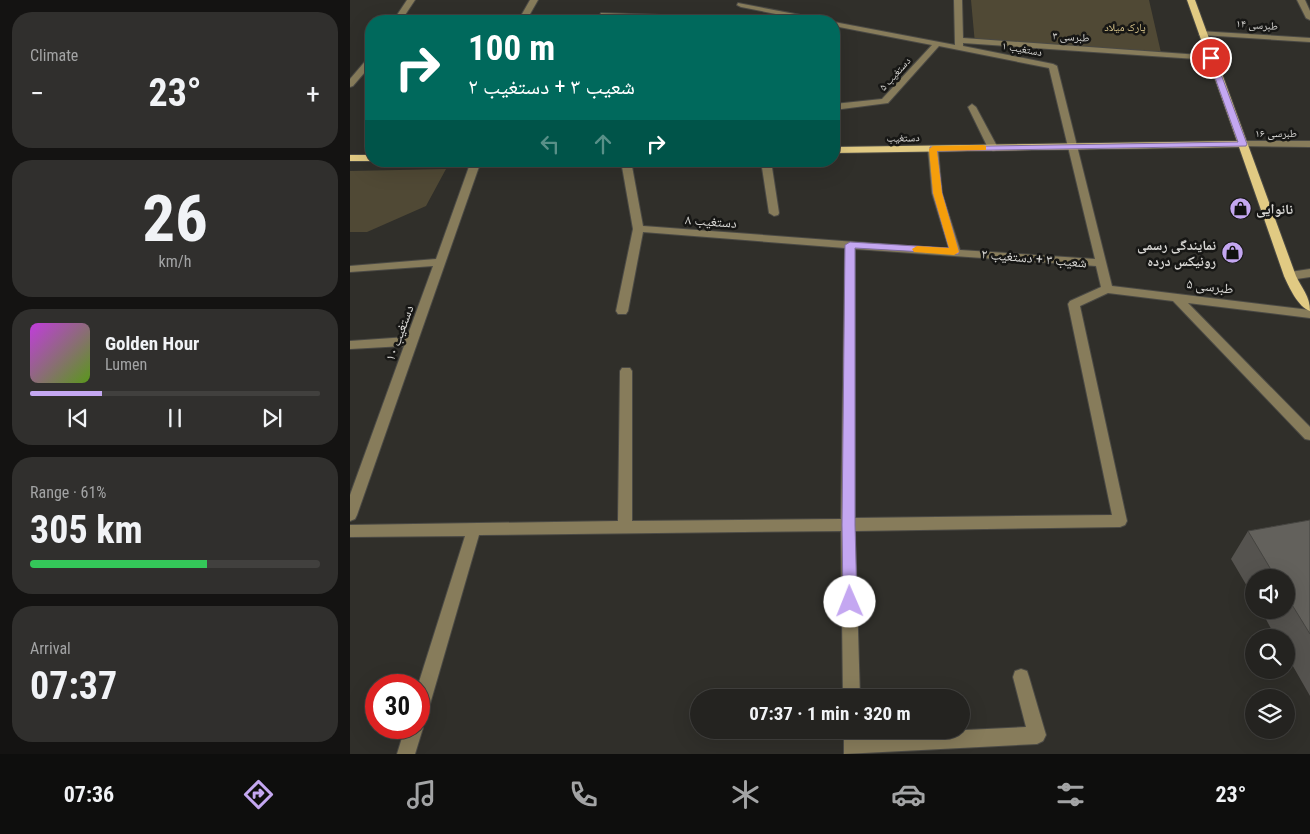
<!DOCTYPE html>
<meta charset="utf-8">
<style>
:root{--surface:#242320;--page:#302f2d;--text:#f1f3f6;--muted:#a3a4a5;--line:#41403e;--accent:#c4a7f1}
body{margin:0;font-family:"Roboto Condensed","Noto Naskh Arabic",sans-serif;background:var(--page);color:var(--text);height:100vh;display:flex;flex-direction:column;font-size:19px;white-space:nowrap}
*{box-sizing:border-box;margin:0}
p{font-size:16px;color:var(--muted)}
.icon{flex:none;width:28px;height:28px;fill:none;stroke:currentColor;stroke-width:2;stroke-linecap:round;stroke-linejoin:round}
.map{position:relative;flex:1;overflow:hidden}
.sheet{display:flex;flex-direction:column;gap:12px;padding:12px;background:#141312;width:350px}
.sheet>*{flex:none}
.banner{position:absolute;left:15px;top:15px;width:475px;height:152px;border-radius:20px;box-shadow:0 5px 20px #0002,0 0 0 1px var(--line);background:#00695c;color:#fff;overflow:hidden}
.tools{position:absolute;left:895px;top:569px;display:grid;gap:10px}
.tools a{display:grid;place-items:center;width:50px;height:50px;border-radius:50%;background:var(--surface);box-shadow:0 5px 20px #0002,0 0 0 1px var(--line);font-size:25px}
.speed{position:absolute;left:15px;top:674px;display:flex;gap:10px;font-size:25px;font-weight:700;text-align:center}
.speed>*{display:grid;place-content:center;width:65px;height:65px;border-radius:50%;background:var(--surface);box-shadow:0 5px 20px #0002,0 0 0 1px var(--line);line-height:1}
.speed .limit{border:8px solid #d22;background:#fff;color:#111}
.pin{position:absolute;display:grid;place-items:center;width:42px;height:42px;color:#fff;margin:-21px;border:2px solid #fff;border-radius:50%;box-shadow:0 1px 5px #0007}
.me{position:absolute;width:55px;margin:-28px;rotate:359deg;stroke-linejoin:round;filter:drop-shadow(0 0 4px #0008)}
.turn{display:flex;align-items:center;gap:18px;height:105px;padding:0 20px;font-size:22px}
.turn .icon{width:65px;height:65px;stroke-width:2.5}
.turn b{display:block;font-size:35px;line-height:42px}
.lanes{display:flex;align-items:center;height:48px;padding:0 20px;background:#0003;justify-content:center;gap:25px;direction:ltr}
.lanes .off{opacity:.35}
.big{font-size:38px;font-weight:700;line-height:1.1}
.sheet .card{flex:1;display:flex;flex-direction:column;justify-content:center;gap:8px;min-width:0;padding:0 18px;border-radius:20px;background:var(--page)}
.sheet .dial{align-items:center;gap:0}
.dial b{font-size:65px;line-height:1}
.song{display:flex;align-items:center;gap:15px}
.cover{width:60px;height:60px;border-radius:8px;background:linear-gradient(135deg,hsl(290 70% 55%),hsl(90 70% 35%))}
.played{height:5px;border-radius:2px;background:linear-gradient(90deg,var(--accent) 25%,var(--line) 25%)}
.keys{display:flex;justify-content:space-around;direction:ltr}
.heat{display:flex;justify-content:space-between;align-items:center;font-size:28px;direction:ltr}
.charge{height:8px;border-radius:4px;background:linear-gradient(90deg,#34c759 61%,var(--line) 0)}
.trip{position:absolute;left:340px;top:689px;width:280px;height:50px;border-radius:25px;background:var(--surface);box-shadow:0 5px 20px #0002,0 0 0 1px var(--line);font-weight:700;line-height:50px;text-align:center}
.dock{display:flex;height:80px;justify-content:space-around;align-items:center;background:#0e0e0d;color:var(--muted)}
.dock .icon{width:35px;height:35px}
.dock .active{color:var(--accent)}
.dock b{font-size:22px;color:var(--text)}
main{display:flex;flex:1;min-height:0}
.map>svg:first-child{display:block}
</style>
<main>
<section class="sheet">
<div class="card"><p>Climate</p>
<div class="heat"><a>−</a><b class="big">23°</b><a>+</a></div>
</div>
<div class="card dial"><b>26</b><p>km/h</p></div>
<div class="card">
<div class="song"><i class="cover"></i><div><b>Golden Hour</b><p>Lumen</p></div></div>
<div class="played"></div>
<div class="keys"><svg class="icon" aria-label="previous" viewBox="0 0 24 24"><path d="M18 5L8 12l10 7zM5 5v14"/></svg><svg class="icon" aria-label="pause" viewBox="0 0 24 24"><path d="M8 5v14M16 5v14"/></svg><svg class="icon" aria-label="next" viewBox="0 0 24 24"><path d="M6 5l10 7-10 7zM19 5v14"/></svg></div>
</div>
<div class="card"><p>Range · 61%</p><b class="big">305 km</b><div class="charge"></div></div>
<div class="card"><p>Arrival</p><b class="big">07:37</b></div>
</section>
<div class="map">
<svg width="960" height="754" viewBox="0 0 960 754">
<rect width="100%" height="100%" fill="#302f2a"/>
<path fill="#504935" d="M621,0h178l13,57 -187,-13z
M96,169l-20,37 -59,26h-17v-61z"/>
<g fill="none" stroke-linecap="round" stroke-linejoin="round">
<defs>
<path id="minor" d="M57,0h8l-14,21h-8z
M180,0h8l-12,21h-8z
M604,0h8l1,38 251,18v4h-3l-248,-17v3l90,18 4,2 55,220 198,24v8l-122,-15 122,124v13l-5,-1 -132,-138 -65,-8 -28,13 47,215 -2,4 -5,2 -265,4 5,167h-17l-2,-167 -362,4 -51,176 -3,6 -6,2 -1,-34 47,-149 -115,1v-12l268,-4 2,-150 2,-3h8l2,3v150l209,-2 4,-271 -202,-16 -15,79 -2,3h-8l-2,-3 17,-82 -12,-68h10l12,65 306,23 -17,-56 -4,-44 5,-3 5,3 4,44 18,57 135,9 -46,-191 -110,-22 -51,57 -54,7v-6l48,-5 50,-54 -98,-19v-4l121,23zM505,249l241,17 5,21 -31,14 -2,3 44,211 -257,3z
M947,0h8l5,11v9l-4,-2z
M388,3l83,16 4,2h-14l-70,-14 -4,-2z
M251,13l60,2 4,2 -4,2 -57,-2 -4,-2z
M849,31l111,7v4l-108,-7h-3z
M18,58h3v7l-18,21 -3,1v-8z
M622,104l4,3 22,41 -2,2 -3,1 -5,-3 -20,-41z
M893,141h67v6l-70,-1 -2,-2z
M121,161h10l-124,354 -2,4 -5,2v-26l54,-149 -54,3v-8l57,-4 26,-71 -83,6v-6l86,-7z
M411,161h10l8,52 -1,2 -4,1 -5,-3z
M960,269v8l-20,3 -6,-4 6,-4z
M671,669l6,2 2,6 17,58 -3,6 -6,3 -193,10v-24h18v5l164,-8 -13,-50 2,-6z
M69,721l4,7 -8,26h-18l8,-26h14z"/>
<path id="major" d="M837,0h8l101,276c6,13 14,20 14,35 -12,-4 -21,-24 -26,-35l-45,-129 -405,6v-6l403,-6z
M0,155h21v6h-21z"/>
</defs>
<use href="#minor" stroke="#4b4a45" stroke-width="2"/>
<use href="#major" stroke="#4b4a45" stroke-width="2"/>
<use href="#minor" fill="#877c5b" fill-rule="evenodd"/>
<use href="#major" fill="#e1ca83" fill-rule="evenodd"/>
</g>
<path fill="#55534f" d="M960,520v176l-24,-42v-16h-10l-15,-28h25v-32h-32v20l-23,-39 17,-28z"/>
<path fill="#63615c" stroke="#454440" d="M960,520v114l-24,-39v-17h-10l-28,-47z"/>
<path fill="#c4a7f1" stroke="#7f6d9d" d="M861,55l4,3 32,86 -1,2 -309,5 5,42 17,59 -1,2 -103,-6v277l2,77 -2,4 -5,2 -5,-2 -2,-4 -1,-77 3,-280 5,-3 99,6 -16,-55 -3,-46 308,-5 -30,-84z"/>
<path fill="#f59e0b" d="M633,145l3,1v4l-49,1 5,42 17,59 -5,3 -40,-3 -2,-3 5,-3 32,2 -16,-55 -4,-44 4,-3z"/>
<defs>
<symbol id="shop-disc" viewBox="-11 -11 22 22"><circle r="9.5" fill="#c4a7f1" stroke="#171715"/><path d="M-5-2.5h2.3a2.7 3.5 0 0 1 5.4 0H5L5.5 6h-11ZM-1.5-2.5h3a1.5 2.3 0 0 0-3 0Z" fill="#111"/></symbol>
</defs>
<g fill-rule="evenodd">
<use href="#shop-disc" x="878" y="196" width="25" height="25"/>
<use href="#shop-disc" x="870" y="240" width="25" height="25"/>
</g>
<g text-anchor="middle" dominant-baseline="central" stroke-width="5" stroke-linejoin="round" paint-order="stroke">
<g font-size="11" fill="#d7d6d3" stroke="#171715">
<text transform="translate(907 25) rotate(4)">طبرسی ۱۴</text>
<text transform="translate(721 37) rotate(4)">طبرسی ۳</text>
<text transform="translate(672 49) rotate(10)">دستغیب ۱</text>
<text transform="translate(545 74) rotate(-48)">دستغیب ۵</text>
<text x="926" y="133">طبرسی ۱۶</text>
<text transform="translate(553 138) rotate(-1)">دستغیب</text>
</g>
<g font-size="11" fill="#d9c58a" stroke="#171715">
<text x="775" y="27">پارک میلاد</text>
</g>
<g font-size="14" font-weight="bold" fill="#d7d6d3" stroke="#171715" text-anchor="start">
<text x="906" y="209">نانوایی</text>
<text x="866" y="245" text-anchor="end">نمایندگی رسمی<tspan x="866" dy="16">رونیکس درده</tspan></text>
</g>
<g font-size="14" fill="#d7d6d3" stroke="#171715">
<text transform="translate(361 221) rotate(4)">دستغیب ۸</text>
<text transform="translate(684 258) rotate(5)">شعیب ۳ + دستغیب ۲</text>
<text transform="translate(860 286) rotate(7)">طبرسی ۵</text>
<text transform="translate(49 333) rotate(-70)">دستغیب ۱۰</text>
</g>
</g>
</svg>
<div class="tools">
<a><svg class="icon" aria-label="sound" viewBox="0 0 24 24"><path d="M4 9h4l5-4v14l-5-4H4zM17 9q2 3 0 6"/></svg></a>
<a><svg class="icon" aria-label="search" viewBox="0 0 24 24"><circle cx="10" cy="10" r="6"/><path d="M15 15l6 6"/></svg></a>
<a><svg class="icon" aria-label="layers" viewBox="0 0 24 24"><path d="M12 4l9 5-9 5-9-5zM3 14l9 5 9-5"/></svg></a>
</div>
<div class="speed"><div class="limit">30</div></div>
<div class="pin" style="left:861px;top:58px;background:#d93025"><svg class="icon" aria-label="arrive" viewBox="0 0 24 24"><path d="M6 21V4h12l-3 4 3 4H6"/></svg></div>
<svg class="me" style="left:500px;top:602px" viewBox="-20 -20 40 40"><circle r="19" fill="#fff"/><path d="M0-13L10 11 0 6-10 11z" fill="#c4a7f1"/></svg>
<div class="trip">07:37 · 1 min · 320 m</div>
<div class="banner">
<div class="turn"><svg class="icon" aria-label="right" viewBox="0 0 24 24"><path d="M7 20v-9h11M14 6l5 5-5 5"/></svg><div><b>100 m</b>شعیب ۳ + دستغیب ۲</div></div>
<div class="lanes"><svg class="icon off" aria-label="left" viewBox="0 0 24 24"><path d="M17 20v-9H6M10 6l-5 5 5 5"/></svg><svg class="icon off" aria-label="ahead" viewBox="0 0 24 24"><path d="M12 20V5M6 11l6-6 6 6"/></svg><svg class="icon" aria-label="right" viewBox="0 0 24 24"><path d="M7 20v-9h11M14 6l5 5-5 5"/></svg></div>
</div>
</div>
</main>
<nav class="dock">
<b>07:36</b>
<svg class="icon active" aria-label="directions" viewBox="0 0 24 24"><path d="M12 3l9 9-9 9-9-9zM9 14v-3h6M13 9l2 2-2 2"/></svg>
<svg class="icon" aria-label="music" viewBox="0 0 24 24"><path d="M9 18V5l10-2v13"/><circle cx="6" cy="18" r="3"/><circle cx="16" cy="16" r="3"/></svg>
<svg class="icon" aria-label="phone" viewBox="0 0 24 24"><path d="M5 4h4l2 5-3 2q2 4 5 5l2-3 5 2v4C11 20 4 13 5 4z"/></svg>
<svg class="icon" aria-label="climate" viewBox="0 0 24 24"><path d="M12 3v18M4 7l16 10M4 17L20 7"/></svg>
<svg class="icon" aria-label="car" viewBox="0 0 24 24"><path d="M5 17H2v-5l4-1 3-4h7l3 4 3 1v5h-3M9 17h6M6 11h13"/><circle cx="7" cy="17" r="2"/><circle cx="17" cy="17" r="2"/></svg>
<svg class="icon" aria-label="filters" viewBox="0 0 24 24"><path d="M4 7h16M4 17h16"/><circle cx="9" cy="7" r="2"/><circle cx="15" cy="17" r="2"/></svg>
<b>23°</b>
</nav>
